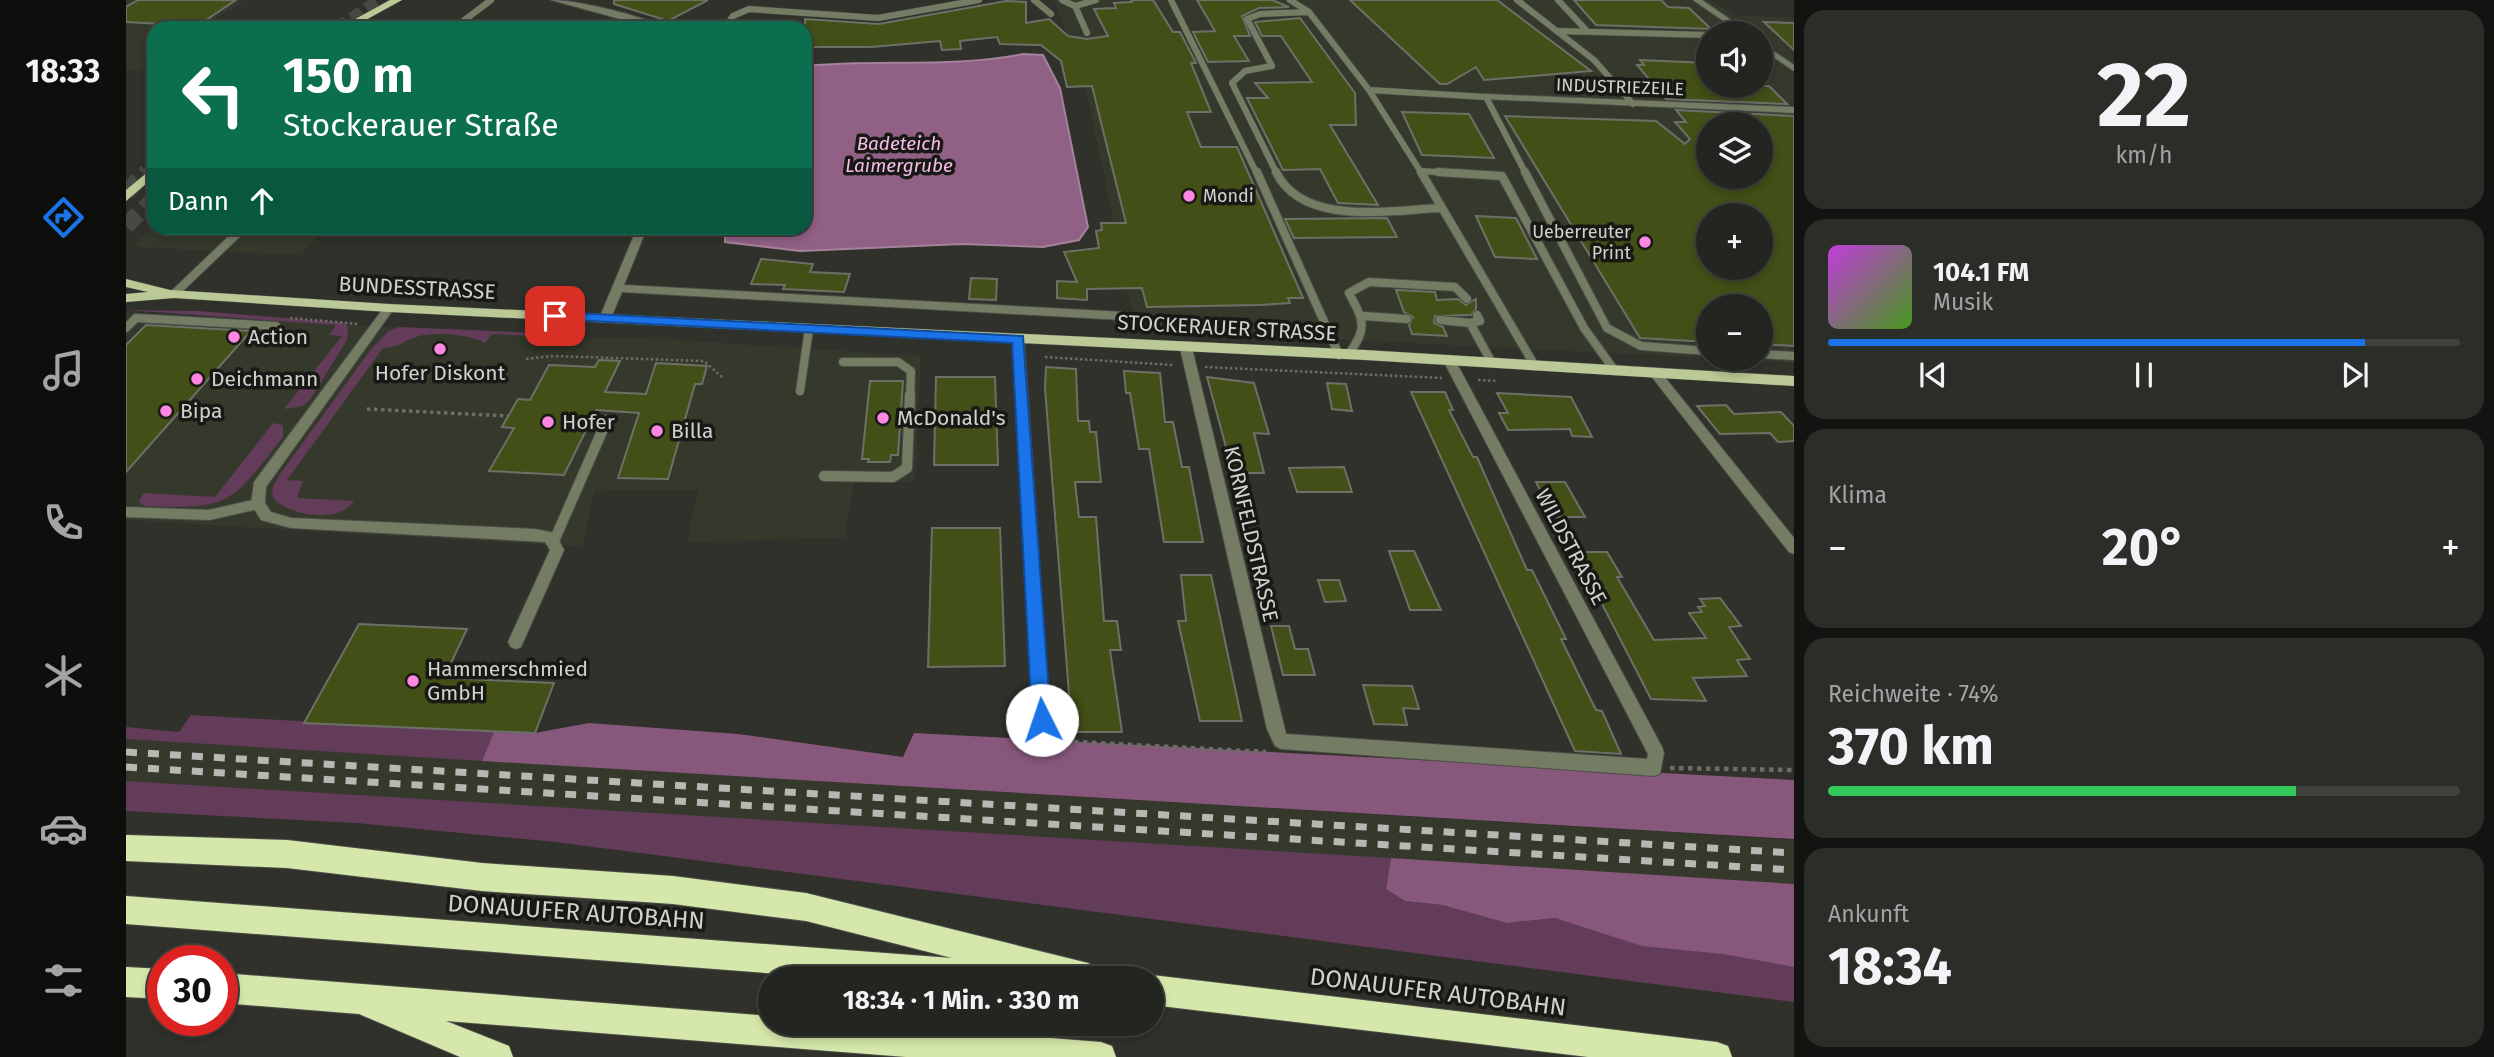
<!DOCTYPE html>
<html lang="de">
<meta charset="utf-8">
<style>
:root{--surface:#232520;--page:#2b2d29;--text:#f1f3f6;--muted:#a3a5a5;--line:#40423e;--accent:#1a73e8}
body{margin:0;font-family:"Fira Sans",sans-serif;background:var(--page);color:var(--text);height:100vh;display:flex;flex-direction:column;font-size:26px;white-space:nowrap}
*{box-sizing:border-box;margin:0}
p{font-size:23px;color:var(--muted)}
.icon{flex:none;width:38px;height:38px;fill:none;stroke:currentColor;stroke-width:2;stroke-linecap:round;stroke-linejoin:round}
.map{position:relative;flex:1;overflow:hidden}
.side{display:flex;flex-direction:column;gap:10px;padding:10px;background:#131412;width:700px}
.side>*{flex:none}
.guide{position:absolute;left:21px;top:21px;width:665px;height:214px;border-radius:21px;box-shadow:0 4px 10px #0003,0 0 0 2px var(--line);background:#0b6e4f;color:#fff;overflow:hidden}
.controls{position:absolute;left:1570px;top:21px;display:grid;gap:14px}
.controls a{display:grid;place-items:center;width:77px;height:77px;border-radius:50%;background:var(--surface);box-shadow:0 4px 10px #0003,0 0 0 2px var(--line);font-size:35px}
.speed{position:absolute;left:21px;top:945px;display:flex;gap:14px;font-size:35px;font-weight:700;text-align:center}
.speed>*{display:grid;place-content:center;width:91px;height:91px;border-radius:50%;background:var(--surface);box-shadow:0 4px 10px #0003,0 0 0 2px var(--line);line-height:1}
.speed .limit{border:10px solid #d22;background:#fff;color:#111}
.pin{position:absolute;display:grid;place-items:center;width:60px;height:60px;color:#fff;margin:-30px;border-radius:14px;box-shadow:0 4px 10px #0006}
.me{position:absolute;width:77px;margin:-38px;rotate:356deg;stroke-linejoin:round;filter:drop-shadow(0 0 5px #0008)}
.turn{display:flex;align-items:center;gap:24px;height:147px;padding:0 21px;font-size:32px}
.turn .icon{width:91px;height:91px;stroke-width:2.5}
.turn b{display:block;font-size:49px;line-height:60px}
.then{display:flex;align-items:center;height:66px;padding:0 21px;background:#0003;gap:14px;font-size:26px}
.big{font-size:52px;font-weight:700;line-height:1.1}
.side .tile{flex:1;display:flex;flex-direction:column;justify-content:center;gap:10px;min-width:0;padding:0 24px;border-radius:21px;background:var(--page)}
.side .dial{align-items:center;gap:0}
.dial b{font-size:91px;line-height:1}
.song{display:flex;align-items:center;gap:21px}
.cover{width:84px;height:84px;border-radius:10px;background:linear-gradient(135deg,hsl(290 70% 55%),hsl(100 70% 35%))}
.played{height:7px;border-radius:4px;background:linear-gradient(90deg,var(--accent) 85%,var(--line) 85%)}
.keys{display:flex;justify-content:space-around;direction:ltr}
.heat{display:flex;justify-content:space-between;align-items:center;font-size:38px;direction:ltr}
.charge{height:10px;border-radius:5px;background:linear-gradient(90deg,#34c759 74%,var(--line) 0)}
.trip{position:absolute;left:632px;top:966px;width:406px;height:70px;border-radius:35px;background:var(--surface);box-shadow:0 4px 10px #0003,0 0 0 2px var(--line);font-weight:700;line-height:70px;text-align:center}
main{display:flex;flex:1;min-height:0}
.menu{display:flex;flex-direction:column;width:126px;justify-content:space-around;align-items:center;background:#0e0f0d;color:var(--muted)}
.menu .icon{width:49px;height:49px}
.menu .on{color:var(--accent)}
.menu b{font-size:32px;color:var(--text)}
.map>svg:first-child{display:block}
</style>
<main>
<nav class="menu">
<b>18:33</b>
<svg class="icon on" aria-label="directions" viewBox="0 0 24 24"><path d="M12 3l9 9-9 9-9-9zM9 14v-3h6M13 9l2 2-2 2"/></svg>
<svg class="icon" aria-label="music" viewBox="0 0 24 24"><path d="M9 18V5l10-2v13"/><circle cx="6" cy="18" r="3"/><circle cx="16" cy="16" r="3"/></svg>
<svg class="icon" aria-label="phone" viewBox="0 0 24 24"><path d="M5 4h4l2 5-3 2q2 4 5 5l2-3 5 2v4C11 20 4 13 5 4z"/></svg>
<svg class="icon" aria-label="climate" viewBox="0 0 24 24"><path d="M12 3v18M4 7l16 10M4 17L20 7"/></svg>
<svg class="icon" aria-label="car" viewBox="0 0 24 24"><path d="M5 17H2v-5l4-1 3-4h7l3 4 3 1v5h-3M9 17h6M6 11h13"/><circle cx="7" cy="17" r="2"/><circle cx="17" cy="17" r="2"/></svg>
<svg class="icon" aria-label="filters" viewBox="0 0 24 24"><path d="M4 7h16M4 17h16"/><circle cx="9" cy="7" r="2"/><circle cx="15" cy="17" r="2"/></svg>
</nav>
<div class="map">
<svg width="1668" height="1057" viewBox="0 0 1668 1057">
<rect width="100%" height="100%" fill="#2f312a"/>
<path fill="#35392c" fill-rule="evenodd" d="M0,0h119l-43,28h-48v32l-15,11 -13,-2z
M924,0h660l24,15 60,3v345l-78,-4h44v-53h-52v52l-572,-29 -53,-253 -28,-72zM1582,33h52v53h-52zM1582,124h52v53h-52zM1582,215h52v53h-52z
M28,226v2h173l-26,27 -168,-8z
M0,312l432,25 105,2 258,17 -6,126h-61l-9,56 -158,4 11,-52 -103,1 -13,56 -456,-27z
M0,739l1668,101v44l-1668,-103z"/>
<path fill="#633c5a" d="M0,310l73,1 146,12 3,4 -1,13 -37,60 -8,6 -18,3 58,-73 -13,-1 7,-10z
M273,327l162,7 -3,3 -66,-3 -7,9c-17,-9 -47,-11 -66,-7 -14,4 -21,12 -36,12l-96,132 16,1 -6,17 57,3c-15,23 -65,15 -81,-3l-1,-9 8,-15 92,-126 17,-17z
M147,423l10,2v12c-51,65 -51,73 -138,69l-6,-4 4,-9 72,4z
M65,715l303,17 -12,29 -356,-22v-12l53,5z
M0,781l1265,77 -5,31 19,12 37,4 65,18 48,-5 41,12 198,37v35l-1239,-160 -198,-19 -231,-12z"/>
<path fill="#88587c" d="M463,723l149,11 165,23 11,-24 880,47v59l-1312,-78 12,-29 41,1z
M1265,858l403,26v83l-71,-13 -81,-8 -87,-28 -48,5 -65,-18 -37,-4 -19,-12z"/>
<path fill="#916085" stroke="#a4829b" stroke-width="2" d="M897,54l20,1 17,33 28,139 -9,13 -36,7 -81,-3 -162,7 -75,-9v-14h80v-162c71,-7 149,2 218,-12z"/>
<path fill="#424f16" stroke="#6d7068" stroke-width="2" fill-rule="evenodd" d="M12,0h98l-39,26 -71,-4v-15z
M488,0h94l-40,21 -54,-17z
M1005,0h22l20,32h7l16,31h-5l20,49h-24l14,35h36l66,151h-15l2,5 -31,2 -112,2 -5,-19 -55,1v11l-30,-2v-17l20,1 -13,-30 35,-4 -3,-17 6,-1 -1,-7h25l-34,-137 -25,1 -6,-26 -20,-16 -41,-1 -3,-7 -37,4 1,8 -19,1 -2,-9 -69,6h-66v-28l74,5 127,-23 20,1v21l23,-4 19,17 19,3 21,-3 -14,-27 22,-1 -2,-5 18,-1z
M1071,0h75l17,7 -30,1 -17,8 8,20h-16l15,25 -41,1 -15,-30 22,-1z
M1224,0h147l94,71 -107,9 -8,-13 -29,17h-7z
M1448,0h87l7,7 21,1 22,21 -115,-4z
M1174,18l55,75 1,32h-26l48,80 -40,-2 -18,-34 -37,1 -36,-72h21l-13,-15 57,-1 -31,-46h-19l-7,-14z
M1638,22l30,1v27z
M1514,60l68,3v23h61l18,18 -121,-5 -29,-34h7z
M1550,110l118,6v230l-34,-2v-38h-52v36l-68,-4 -135,-222 151,5 29,23 5,-5 -15,-17h11zM1582,124h52v53h-52zM1582,215h52v53h-52z
M1276,112l67,2 25,44 -72,-3z
M1350,216l40,2 21,41 -42,-2z
M1261,218l10,19 -103,1 -9,-19z
M635,259l52,5 -3,8 40,2 -6,18 -61,-3 2,-4 -34,-1z
M845,278l26,1 -1,21 -27,-1z
M1270,290l39,2 2,8 21,-1 8,6 10,-6v10l-5,6 -36,1 -1,7 9,4 4,9 -35,-2 -3,-9 4,-8 -9,-5z
M20,325l105,6 -125,141v-127z
M473,360l21,1 -15,31 41,2 10,-31 51,3 -5,18h-7l-27,95 -50,-1 21,-65 -43,-3 -32,65 -75,-4 25,-43 -12,-1 16,-28 12,1 19,-35 46,2z
M920,367l30,2 2,52h11l1,11h6l5,50h-26l4,35h17l8,104h13l4,29h-11l12,82h-50l-27,-344z
M998,371l36,2 5,49h8l9,45h7l14,75h-39l-15,-93h-10l-9,-56h-4z
M810,377h59l3,88h-64z
M1081,377l47,6 15,51 -15,-1 10,40h-31z
M744,381h33l-5,74h-7l-1,7h-22l1,-3h-7z
M1201,383l19,1 6,27 -20,-2z
M1285,392h34l8,18h-4l24,47h4l50,113h5l34,69h-5l35,71 6,1 19,43 -46,-3z
M1371,393l74,4 21,40 -20,-1 -2,-7 -62,1 -9,-17h9z
M1600,405l8,9 47,-2 13,14v15l-16,1 -8,-9 -50,1 -23,-28z
M1218,467l8,25h-55l-8,-24z
M1410,482h29l20,35h-31z
M806,528h68l5,138 -77,1z
M1263,551h25l27,59h-31z
M1448,552h33l15,25h-5l37,63 52,-2 -17,-25 13,-1 -4,-5 7,-1 -5,-7 20,-1 21,28 -12,1 21,32 -13,1 10,16 -54,2 13,23 -55,-2 -50,-97h-11l-10,-20 9,-1z
M1055,575h30l31,146h-42l-22,-100h8z
M1192,580h21l7,21 -21,1z
M233,624l108,5 -23,49 110,5 -19,50 -231,-10z
M1145,626h18l6,23h13l7,26h-32z
M1237,685l49,1 7,23 -16,-1 4,17 -33,-1z"/>
<g fill="none" stroke-linecap="round" stroke-linejoin="round">
<path stroke="#474943" stroke-width="12" stroke-dasharray="12 6" stroke-linecap="butt" d="M210,28l44,-28
M20,174l8,-8"/>
<path stroke="#474943" stroke-width="17" stroke-dasharray="17 8" stroke-linecap="butt" d="M0,192l21,-20
M0,226l28,-27"/>
<defs>
<path id="service-far2" d="M908,0l17,14
M936,0l13,6 21,-6
M1045,0l86,174
M1164,0l19,12 60,78 117,7 40,77
M1391,0l77,60 39,44
M1432,0l29,31
M949,6l12,27
M328,28l37,-28
M599,28l8,-12 16,-7 129,9 101,-18
M1432,31l150,4
M1243,90l53,84
M1294,171l47,3
M1151,174l-45,-91 13,-12 27,-5 -25,-47 13,-5 49,-2"/>
<path id="service-far1" d="M1131,172l82,183
M1150,172c27,55 114,38 164,36
M1295,172l114,194
M1312,172l64,4 82,152 31,43
M1399,172l82,156 34,18 67,5
M48,294l69,-66
M1238,316l43,3
M1314,320l30,3 22,40
M1344,323l10,-2 -3,-6
M0,328l10,-10 140,8
M1634,354l34,2
M1222,355c20,-27 16,-34 1,-62l20,-11 86,5 12,12
M717,362h55l13,9 -1,26
M674,391l9,-62"/>
<path id="service" d="M698,476l69,1 14,-9 3,-73
M0,512l83,3 49,-11
M428,541l53,-121"/>
<path id="minor" d="M425,0c26,0 93,16 114,28h-12z
M1567,0h9l48,33h-9z
M1634,42l34,23v6l-34,-23z
M1360,94l308,13v6l-311,-14 -1,-2z
M511,228h10l-23,57 499,27 6,4 -6,4 -501,-28 -13,30h-8l-2,-3z
M263,304l4,2v4l-127,177 -1,16 6,9 20,6 244,11 20,4 9,17 -43,97 -5,2 -5,-2 -3,-5 42,-92 -5,-8 -254,-14 -30,-8 -10,-16 3,-22 131,-176z
M892,335l6,4 26,381 -2,5 -6,2 -6,-2 -2,-5 -22,-381z
M1060,344l6,4 94,386 361,25 1,-5 -205,-394 6,-4 6,4 207,387 2,6 -4,21 -6,2 -373,-27 -6,-3 -8,-17 -87,-381z
M1529,369l4,1 135,168v16l-5,-2 -138,-176 -2,-3 2,-3z"/>
<path id="primary" d="M264,0h12l-51,28h-12z
M28,167v10l-28,24v-11z
M0,279l44,11 219,14 976,46 429,26v10l-429,-26 -976,-48 -215,-14 -48,4v-8l22,-2 -22,-5z"/>
<path id="motorway" d="M0,835l161,5 195,23 191,13 133,17 282,70 10,5 5,10h-271l-706,-54v-28l826,62 -146,-37 -133,-17 -191,-13 -195,-23 -161,-7z
M0,967l37,2v30l-37,-2z
M96,973l548,43v8h102l229,18 11,4 4,11h-210l-460,-36 63,25 4,11h-53l-101,-43 -137,-11z
M1026,975l565,67 11,4 4,11h-144l-436,-52v-27h-7z"/>
</defs>
<use href="#service-far2" stroke="#4c4e48" stroke-width="7"/>
<use href="#service-far1" stroke="#4c4e48" stroke-width="10"/>
<use href="#service" stroke="#4c4e48" stroke-width="12"/>
<use href="#minor" stroke="#4c4e48" stroke-width="2"/>
<use href="#primary" stroke="#4c4e48" stroke-width="1"/>
<use href="#motorway" stroke="#4c4e48" stroke-width="2"/>
<path stroke="#6c6d67" stroke-width="2.5" stroke-dasharray="2.5 2.5" stroke-linecap="butt" d="M164,318l69,6
M919,357l128,8
M400,359l26,-3 152,5 19,17
M1079,367l237,11
M1352,380l20,1"/>
<path stroke="#6c6d67" stroke-width="3.5" stroke-dasharray="3.5 3.5" stroke-linecap="butt" d="M241,409l141,7"/>
<path stroke="#6c6d67" stroke-width="4.5" stroke-dasharray="4.5 4.5" stroke-linecap="butt" d="M925,733l6,8 209,11
M1544,768l124,2"/>
<use href="#service-far2" stroke="#757c64" stroke-width="6"/>
<use href="#service-far1" stroke="#757c64" stroke-width="8"/>
<use href="#service" stroke="#757c64" stroke-width="10"/>
<use href="#minor" fill="#757c64" fill-rule="evenodd"/>
<use href="#primary" fill="#bac996" fill-rule="evenodd"/>
<use href="#motorway" fill="#d5e7aa" fill-rule="evenodd"/>
<path stroke="#b7b8b4" stroke-width="7" stroke-dasharray="11 11" stroke-linecap="butt" d="M0,752l1668,101
M0,767l1668,103"/>
</g>
<path fill="#1a73e8" stroke="#114b97" stroke-width="2" d="M429,312l468,24 28,384 -3,6 -6,3 -7,-3 -3,-6 -20,-377 -462,-24 -2,-3z"/>
<g fill="#fd86e2" stroke="#181915" stroke-width="2.5">
<circle cx="1063" cy="196" r="7"/>
<circle cx="1519" cy="242" r="7"/>
<circle cx="108" cy="337" r="7"/>
<circle cx="314" cy="349" r="7"/>
<circle cx="71" cy="379" r="7"/>
<circle cx="40" cy="411" r="7"/>
<circle cx="757" cy="418" r="7"/>
<circle cx="422" cy="422" r="7"/>
<circle cx="531" cy="431" r="7"/>
<circle cx="287" cy="681" r="7"/>
</g>
<g text-anchor="middle" dominant-baseline="central" stroke-width="7" stroke-linejoin="round" paint-order="stroke">
<g font-size="18" fill="#d1d2ce" stroke="#181915">
<text transform="translate(1494 87) rotate(2)">INDUSTRIEZEILE</text>
</g>
<g font-size="18" fill="#d1d2ce" stroke="#181915" text-anchor="start">
<text x="1077" y="196">Mondi</text>
<text x="1505" y="232" text-anchor="end">Ueberreuter<tspan x="1505" dy="21">Print</tspan></text>
</g>
<g font-size="19" font-style="italic" fill="#f9bce9" stroke="#181915">
<text x="773" y="143">Badeteich<tspan x="773" dy="22">Laimergrube</tspan></text>
</g>
<g font-size="21" fill="#d1d2ce" stroke="#181915">
<text transform="translate(291 288) rotate(3)">BUNDESSTRASSE</text>
<text transform="translate(1101 328) rotate(3)">STOCKERAUER STRASSE</text>
<text transform="translate(1125 534) rotate(77)">KORNFELDSTRASSE</text>
<text transform="translate(1445 547) rotate(62)">WILDSTRASSE</text>
</g>
<g font-size="21" fill="#d1d2ce" stroke="#181915" text-anchor="start">
<text x="122" y="337">Action</text>
<text x="314" y="373" text-anchor="middle">Hofer Diskont</text>
<text x="85" y="379">Deichmann</text>
<text x="54" y="411">Bipa</text>
<text x="771" y="418">McDonald's</text>
<text x="436" y="422">Hofer</text>
<text x="545" y="431">Billa</text>
<text x="301" y="669">Hammerschmied<tspan x="301" dy="24">GmbH</tspan></text>
</g>
<g font-size="24" fill="#d1d2ce" stroke="#181915">
<text transform="translate(450 912) rotate(4)">DONAUUFER AUTOBAHN</text>
<text transform="translate(1312 992) rotate(7)">DONAUUFER AUTOBAHN</text>
</g>
</g>
</svg>
<div class="controls">
<a><svg class="icon" aria-label="sound" viewBox="0 0 24 24"><path d="M4 9h4l5-4v14l-5-4H4zM17 9q2 3 0 6"/></svg></a>
<a><svg class="icon" aria-label="layers" viewBox="0 0 24 24"><path d="M12 4l9 5-9 5-9-5zM3 14l9 5 9-5"/></svg></a>
<a>+</a>
<a>−</a>
</div>
<div class="speed"><div class="limit">30</div></div>
<div class="pin" style="left:429px;top:316px;background:#d93025"><svg class="icon" aria-label="arrive" viewBox="0 0 24 24"><path d="M6 21V4h12l-3 4 3 4H6"/></svg></div>
<svg class="me" style="left:916px;top:720px" viewBox="-20 -20 40 40"><circle r="19" fill="#fff"/><path d="M0-13L10 11 0 6-10 11z" fill="#1a73e8"/></svg>
<div class="trip">18:34 · 1 Min. · 330 m</div>
<div class="guide">
<div class="turn"><svg class="icon" aria-label="left" viewBox="0 0 24 24"><path d="M17 20v-9H6M10 6l-5 5 5 5"/></svg><div><b>150 m</b>Stockerauer Straße</div></div>
<div class="then">Dann<svg class="icon" aria-label="ahead" viewBox="0 0 24 24"><path d="M12 20V5M6 11l6-6 6 6"/></svg></div>
</div>
</div>
<section class="side">
<div class="tile dial"><b>22</b><p>km/h</p></div>
<div class="tile">
<div class="song"><i class="cover"></i><div><b>104.1 FM</b><p>Musik</p></div></div>
<div class="played"></div>
<div class="keys"><svg class="icon" aria-label="previous" viewBox="0 0 24 24"><path d="M18 5L8 12l10 7zM5 5v14"/></svg><svg class="icon" aria-label="pause" viewBox="0 0 24 24"><path d="M8 5v14M16 5v14"/></svg><svg class="icon" aria-label="next" viewBox="0 0 24 24"><path d="M6 5l10 7-10 7zM19 5v14"/></svg></div>
</div>
<div class="tile"><p>Klima</p>
<div class="heat"><a>−</a><b class="big">20°</b><a>+</a></div>
</div>
<div class="tile"><p>Reichweite · 74%</p><b class="big">370 km</b><div class="charge"></div></div>
<div class="tile"><p>Ankunft</p><b class="big">18:34</b></div>
</section>
</main>
